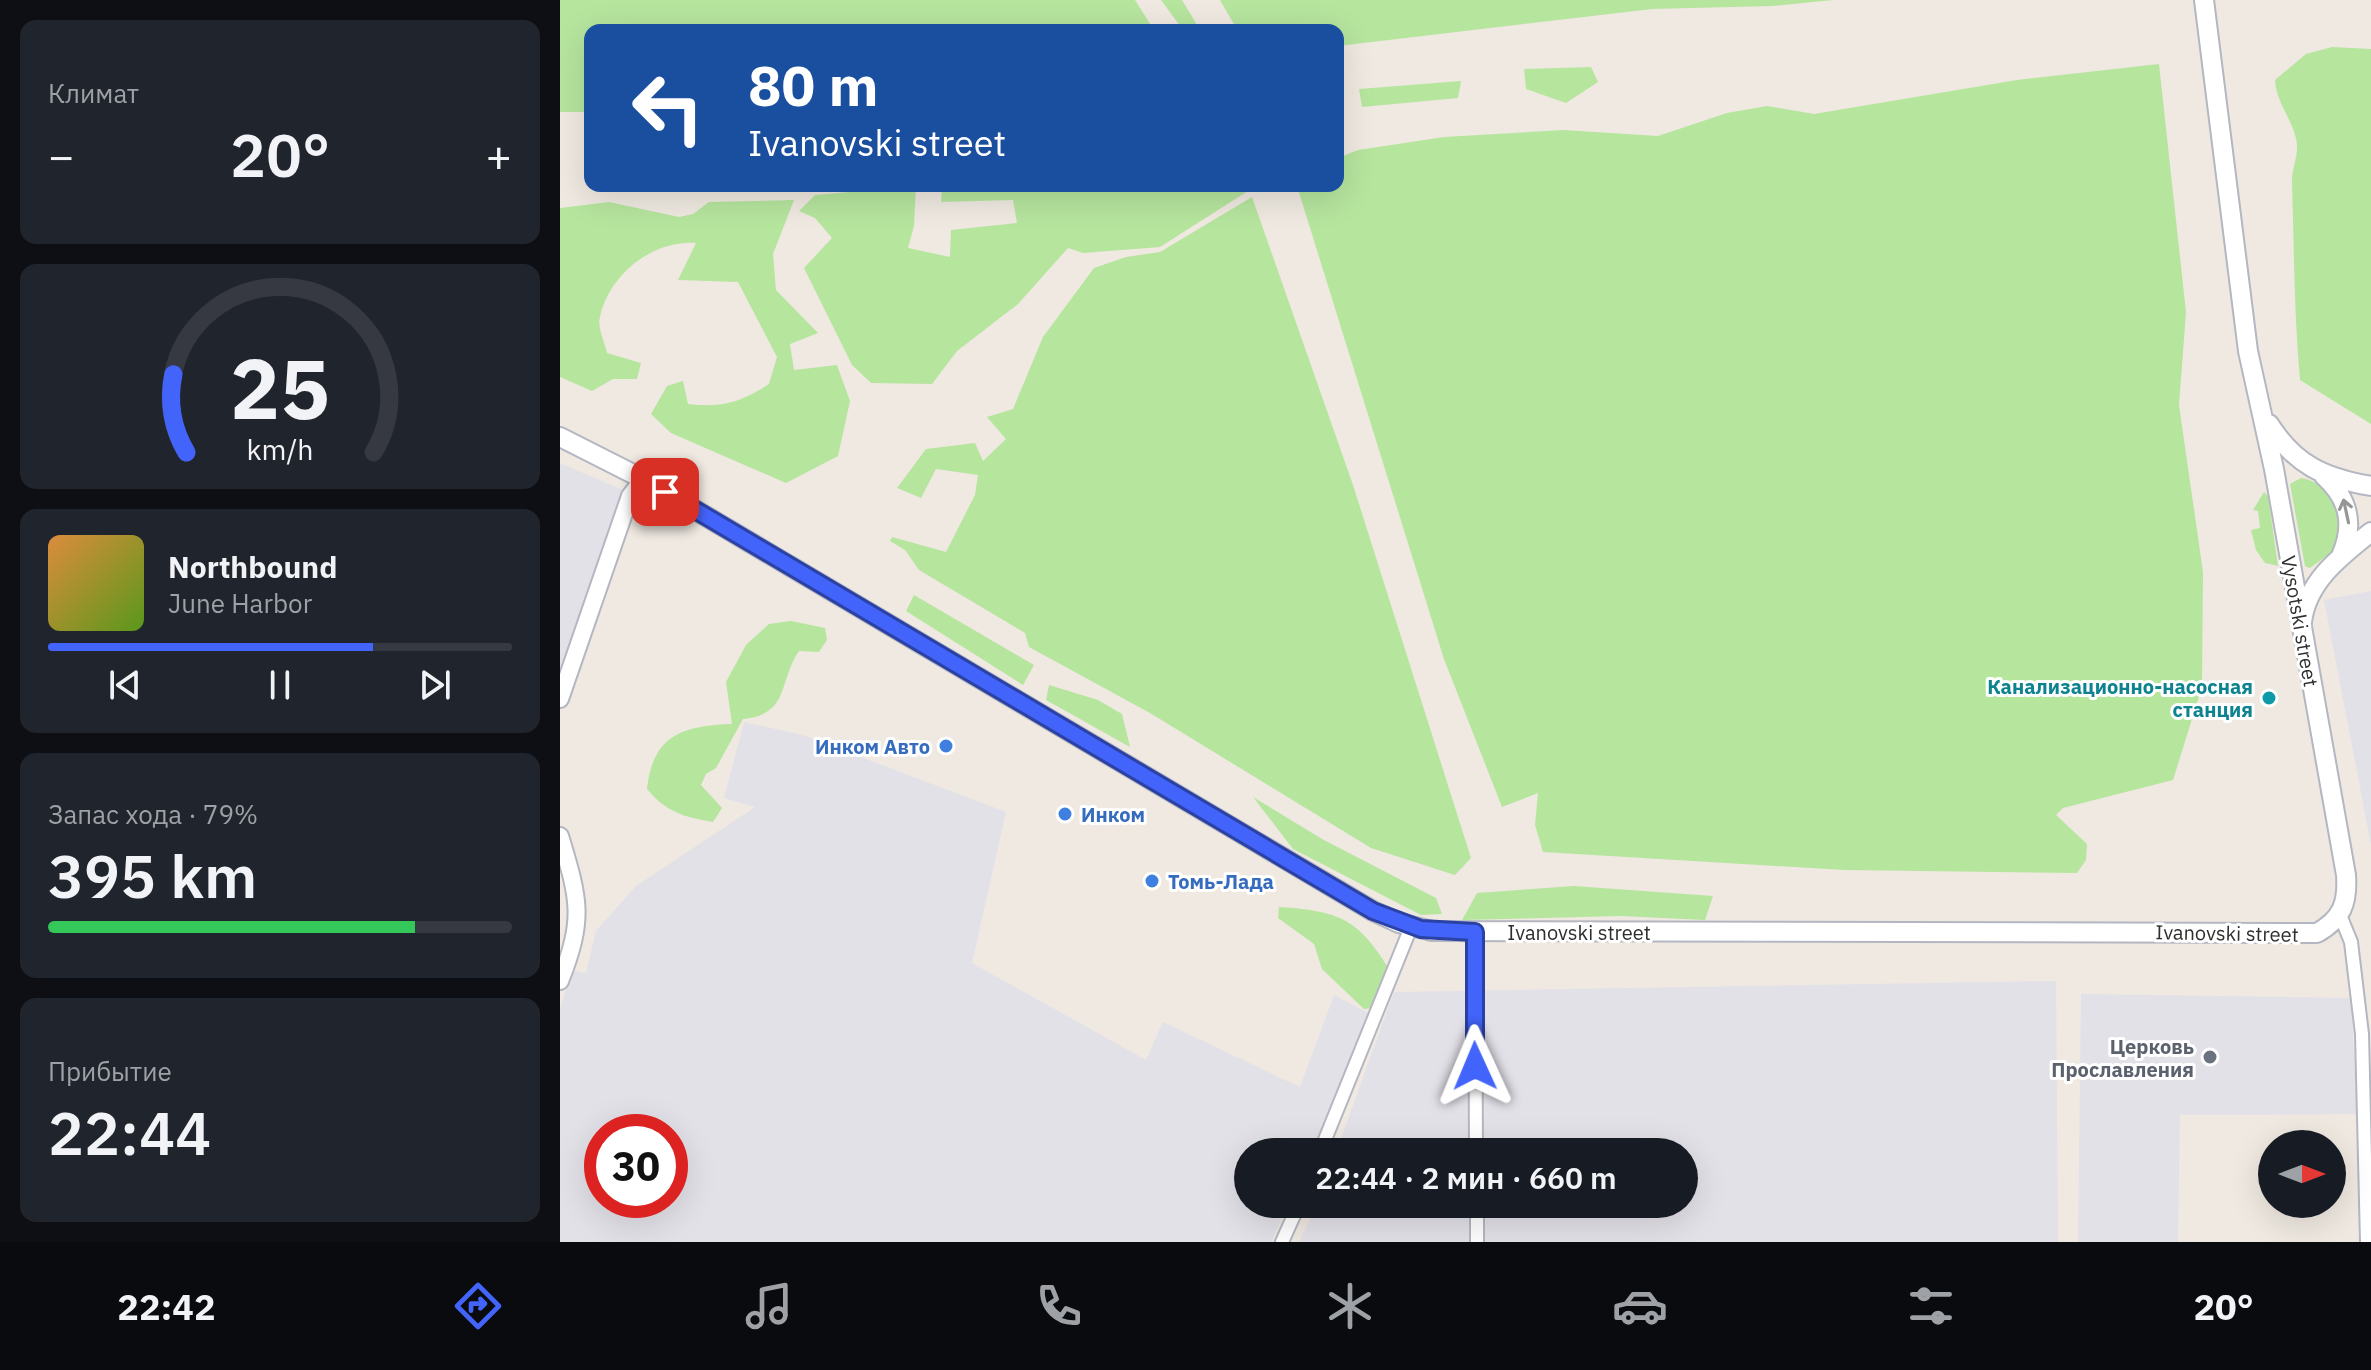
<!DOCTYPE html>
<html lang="ru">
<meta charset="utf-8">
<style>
:root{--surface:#171b24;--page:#20242c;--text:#f1f3f6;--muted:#9ea1a6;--line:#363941;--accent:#4264fb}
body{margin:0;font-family:"IBM Plex Sans",sans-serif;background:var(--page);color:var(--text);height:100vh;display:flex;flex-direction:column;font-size:30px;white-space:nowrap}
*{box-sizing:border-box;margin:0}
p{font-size:26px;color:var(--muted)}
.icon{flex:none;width:44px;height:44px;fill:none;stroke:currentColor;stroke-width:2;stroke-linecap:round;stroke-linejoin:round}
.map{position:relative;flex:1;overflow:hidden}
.panel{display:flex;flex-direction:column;gap:20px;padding:20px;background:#0d0f14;width:560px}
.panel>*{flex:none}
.top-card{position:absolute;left:24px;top:24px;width:760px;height:168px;border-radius:16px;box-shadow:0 8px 32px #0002;background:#1a4fa0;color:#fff;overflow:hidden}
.needle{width:52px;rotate:90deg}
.tools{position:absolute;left:1698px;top:1130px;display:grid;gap:16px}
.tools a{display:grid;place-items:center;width:88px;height:88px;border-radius:50%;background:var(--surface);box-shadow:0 8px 32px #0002;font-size:40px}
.speed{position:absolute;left:24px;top:1114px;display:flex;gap:16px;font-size:40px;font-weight:700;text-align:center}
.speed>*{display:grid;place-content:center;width:104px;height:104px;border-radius:50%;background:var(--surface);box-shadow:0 8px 32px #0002;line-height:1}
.speed .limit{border:12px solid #d22;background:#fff;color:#111}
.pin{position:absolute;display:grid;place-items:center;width:68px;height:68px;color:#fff;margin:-34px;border-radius:16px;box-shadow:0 4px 12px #0006}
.me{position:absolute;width:88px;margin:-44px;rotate:359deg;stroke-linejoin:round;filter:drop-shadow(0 0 6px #0008)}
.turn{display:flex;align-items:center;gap:28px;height:168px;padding:0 32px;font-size:36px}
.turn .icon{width:104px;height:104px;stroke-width:2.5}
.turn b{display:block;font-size:56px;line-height:68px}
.big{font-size:60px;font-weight:600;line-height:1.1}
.panel .card{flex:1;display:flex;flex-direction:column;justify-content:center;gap:12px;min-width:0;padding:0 28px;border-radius:16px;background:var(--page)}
.panel .dial{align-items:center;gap:0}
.dial svg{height:208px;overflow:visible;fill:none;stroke:var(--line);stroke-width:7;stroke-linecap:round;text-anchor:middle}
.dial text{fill:var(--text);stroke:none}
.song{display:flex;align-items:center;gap:24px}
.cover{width:96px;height:96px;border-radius:12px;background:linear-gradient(135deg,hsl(30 70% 55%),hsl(90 70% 35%))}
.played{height:8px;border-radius:4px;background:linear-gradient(90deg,var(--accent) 70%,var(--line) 70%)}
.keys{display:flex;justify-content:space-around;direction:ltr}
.heat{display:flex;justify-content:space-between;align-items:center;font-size:44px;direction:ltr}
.charge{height:12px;border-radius:6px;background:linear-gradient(90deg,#34c759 79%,var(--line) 0)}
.trip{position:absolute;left:674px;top:1138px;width:464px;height:80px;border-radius:40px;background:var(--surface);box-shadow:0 8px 32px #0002;font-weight:600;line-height:80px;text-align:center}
.dock{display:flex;height:128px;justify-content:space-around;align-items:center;background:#090b0e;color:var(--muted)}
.dock .icon{width:56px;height:56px}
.dock .current{color:var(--accent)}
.dock b{font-size:36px;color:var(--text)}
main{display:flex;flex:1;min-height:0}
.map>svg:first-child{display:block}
</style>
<main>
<section class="panel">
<div class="card"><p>Климат</p>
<div class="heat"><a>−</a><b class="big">20°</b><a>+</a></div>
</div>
<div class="card dial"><svg viewBox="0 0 100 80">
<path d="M14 69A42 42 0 1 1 86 69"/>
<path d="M14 69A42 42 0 0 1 9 39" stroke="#4264fb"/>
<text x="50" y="56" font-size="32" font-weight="700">25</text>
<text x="50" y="72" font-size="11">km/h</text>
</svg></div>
<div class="card">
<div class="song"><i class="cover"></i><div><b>Northbound</b><p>June Harbor</p></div></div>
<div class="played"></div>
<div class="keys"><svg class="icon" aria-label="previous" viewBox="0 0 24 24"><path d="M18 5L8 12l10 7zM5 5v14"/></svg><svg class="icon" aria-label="pause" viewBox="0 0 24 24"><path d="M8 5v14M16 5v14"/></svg><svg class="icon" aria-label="next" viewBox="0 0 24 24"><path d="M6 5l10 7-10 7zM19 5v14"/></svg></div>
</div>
<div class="card"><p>Запас хода · 79%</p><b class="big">395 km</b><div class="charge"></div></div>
<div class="card"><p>Прибытие</p><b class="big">22:44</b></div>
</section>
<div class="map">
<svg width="1811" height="1242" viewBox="0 0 1811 1242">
<rect width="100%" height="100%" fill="#efe9e1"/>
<path fill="#e3e1e8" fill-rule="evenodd" d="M0,463l63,27 -63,178z
M1811,591v254l-47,-245z
M184,722l59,13 203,77 -34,151 174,97 17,-38 137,65 34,-92 40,21 -62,136h-64v52h40l-17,38h-711v-233l12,-39 14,3 10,-42 40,-45 119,-79 -31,-9zM42,1132h68v68h-68z
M1496,981l2,261h-759l18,-38h367v-52h-348l58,-160z
M1521,994l270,4 6,116 -177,1 -2,127h-100z"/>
<path fill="#b6e59e" d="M0,0h575l19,30h-564v82h-30z
M601,0h21l14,23 -1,7h-12z
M660,0h613l-61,6 -120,3 -314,37v-16h-93l-10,-4z
M1772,47l39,2v375l-71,-44c-6,-66 -6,-133 -8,-199 0,-12 6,-25 5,-37 -3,-24 -21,-40 -22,-64l31,-26z
M1599,64l27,248 -7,93 24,167 -1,115 -29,93 -110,28 -7,7 31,29 -1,16 -9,13 -232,-3 -302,-18 -8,-27 3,-32 -36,14 -58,-148 -147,-473h41v-28l20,-8 86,-13 119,-7 95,6 69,-23 40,-7 47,8 203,-34z
M1031,67l7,15 -32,21 -40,-14 -2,-20z
M901,81l-3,17 -96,9 -3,-18z
M356,186l-2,40 -6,22 42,9 1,-27 66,-7 -4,-23 -72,2 1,-16h304l2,5 -88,56 -77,6 -15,-5 -50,56 -61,47 -25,33 -61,-1 -19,-18 -48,-97 28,-30 -17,-20 -16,-7 16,-16z
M692,197l101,288 118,373 -16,17 -84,-27 -221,-135 -121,-66 -4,-14 -106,-63 -14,-20 -15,-9 2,-4 54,15 29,-57 3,-20 -42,-6 -15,29 -24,-10 29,-39 49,-6 8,18 23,-22 -19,-22 26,-8 30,-72 51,-69 32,-11 34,-5z
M234,200l-21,54 3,36 42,43 -28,11 4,26 43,-5 13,36 -12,55 -52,27 -115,-50 -20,-19 16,-28 16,-5 5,23c34,4 53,-2 81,-20l8,-27 -39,-75 -60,-2 18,-37c-43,-3 -87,31 -96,74 -3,10 5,26 7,36l34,10 -4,16h-24l-21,12 -32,-14v-169l49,-6 70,15 14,-3 16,-12z
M1741,478c37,7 43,41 34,72l-25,18 -5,-2 -15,-82z
M1704,492l4,4 10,70 -13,-3 -9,-13 -5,-20 9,-2 -2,-17 -5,-1z
M354,595l120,70 -11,20 -117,-74z
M231,621l34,7 2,12 -8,12 -20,-1c-21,31 -9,63 -56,68l-27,49 -10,6 -5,11 21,23 -9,14c-29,-5 -47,-10 -66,-33 6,-55 36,-63 85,-65l-6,-42 20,-37 23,-21z
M489,685l49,15 24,14 8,33 -84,-47z
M693,797l69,42 114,59 6,16 -21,1 -128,-66z
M1014,886l139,10 -8,24 -84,-4 -159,4 15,-27z
M719,907c66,4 82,15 115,70l-12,30 -18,2 -42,-40 -8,-25 -36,-26z"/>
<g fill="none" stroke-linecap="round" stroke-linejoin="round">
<defs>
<path id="minor" d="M1780,915l11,27 11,92 5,208
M915,932l1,220
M760,1152l91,-225
M917,1204v38
M722,1242l17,-38"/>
<path id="tertiary" d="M0,699l70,-203 13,-17
M0,836c19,63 25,82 0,145"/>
<path id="secondary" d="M1709,424c26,41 55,54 102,62
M0,437l83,42 730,432 26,12 33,8 885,2c25,-14 31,-30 29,-58l-72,-406 -26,-118 -44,-351
M1764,476c25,23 31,48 17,80
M1742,622c5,-41 39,-66 69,-90"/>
</defs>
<use href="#minor" stroke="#b4b7c1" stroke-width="16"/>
<use href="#tertiary" stroke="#b4b7c1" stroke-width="20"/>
<use href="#secondary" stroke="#b4b7c1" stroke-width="22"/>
<use href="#minor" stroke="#fff" stroke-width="12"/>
<use href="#tertiary" stroke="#fff" stroke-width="16"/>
<use href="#secondary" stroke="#fff" stroke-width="18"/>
</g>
<defs><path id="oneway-shaft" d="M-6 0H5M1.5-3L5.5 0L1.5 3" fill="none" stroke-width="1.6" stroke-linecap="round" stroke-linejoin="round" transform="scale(2)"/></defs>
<use stroke="#969696" href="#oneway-shaft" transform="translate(1786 511) rotate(-102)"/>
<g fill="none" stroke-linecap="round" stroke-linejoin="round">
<defs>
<path id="route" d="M105,492l708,419 48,18 54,3v134"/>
</defs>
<use href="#route" stroke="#2b41a3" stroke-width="20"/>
<use href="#route" stroke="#4264fb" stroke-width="14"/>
</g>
<circle fill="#0f9aa8" stroke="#fff" stroke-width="3" cx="1709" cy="698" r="8"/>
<g fill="#3f7fe0" stroke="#fff" stroke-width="3">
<circle cx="386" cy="746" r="8"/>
<circle cx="505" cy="814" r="8"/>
<circle cx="592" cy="881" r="8"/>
</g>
<circle fill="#6b7280" stroke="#fff" stroke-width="3" cx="1650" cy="1057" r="8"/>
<g text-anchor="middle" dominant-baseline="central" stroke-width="6" stroke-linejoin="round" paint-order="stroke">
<g font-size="20" fill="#2e2e2e" stroke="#fff">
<text transform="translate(1740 621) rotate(80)">Vysotski street</text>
<text x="1019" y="932">Ivanovski street</text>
<text transform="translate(1667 933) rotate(1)">Ivanovski street</text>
</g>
<g font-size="20" font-weight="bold" fill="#0d838f" stroke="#fff" text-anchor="end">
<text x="1693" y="686">Канализационно-насосная<tspan x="1693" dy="23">станция</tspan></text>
</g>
<g font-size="20" font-weight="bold" fill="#366cbe" stroke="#fff" text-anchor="start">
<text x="370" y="746" text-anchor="end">Инком Авто</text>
<text x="521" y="814">Инком</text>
<text x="608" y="881">Томь-Лада</text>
</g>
<g font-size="20" font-weight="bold" fill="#5b616d" stroke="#fff" text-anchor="end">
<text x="1634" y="1046">Церковь<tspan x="1634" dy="23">Прославления</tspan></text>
</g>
</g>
</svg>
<div class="tools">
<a><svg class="needle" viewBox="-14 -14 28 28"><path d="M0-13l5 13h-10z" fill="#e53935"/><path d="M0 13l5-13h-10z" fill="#9ea1a6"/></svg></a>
</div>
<div class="speed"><div class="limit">30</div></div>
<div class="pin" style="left:105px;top:492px;background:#d93025"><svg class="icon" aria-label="arrive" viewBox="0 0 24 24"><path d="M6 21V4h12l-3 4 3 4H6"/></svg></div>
<svg class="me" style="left:915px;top:1066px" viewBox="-20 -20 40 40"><path d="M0-17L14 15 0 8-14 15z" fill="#4264fb" stroke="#fff" stroke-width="4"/></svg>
<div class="trip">22:44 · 2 мин · 660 m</div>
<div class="top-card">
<div class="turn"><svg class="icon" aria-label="left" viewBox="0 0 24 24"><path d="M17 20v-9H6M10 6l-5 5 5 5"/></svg><div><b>80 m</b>Ivanovski street</div></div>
</div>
</div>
</main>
<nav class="dock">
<b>22:42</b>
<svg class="icon current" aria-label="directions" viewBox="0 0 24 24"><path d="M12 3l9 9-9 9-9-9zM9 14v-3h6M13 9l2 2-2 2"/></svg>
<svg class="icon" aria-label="music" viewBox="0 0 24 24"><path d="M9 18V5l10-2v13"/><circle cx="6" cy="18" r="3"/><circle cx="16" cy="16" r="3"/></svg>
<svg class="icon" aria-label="phone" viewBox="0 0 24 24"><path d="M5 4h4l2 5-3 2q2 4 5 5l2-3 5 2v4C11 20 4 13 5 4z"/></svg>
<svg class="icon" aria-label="climate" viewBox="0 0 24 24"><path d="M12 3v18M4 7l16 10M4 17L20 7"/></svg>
<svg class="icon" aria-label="car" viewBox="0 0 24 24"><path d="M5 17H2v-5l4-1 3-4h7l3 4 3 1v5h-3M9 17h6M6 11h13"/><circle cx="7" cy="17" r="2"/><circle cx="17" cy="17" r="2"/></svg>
<svg class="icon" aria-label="filters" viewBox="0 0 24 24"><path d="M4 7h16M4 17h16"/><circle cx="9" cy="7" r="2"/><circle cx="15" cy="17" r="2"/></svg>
<b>20°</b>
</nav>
